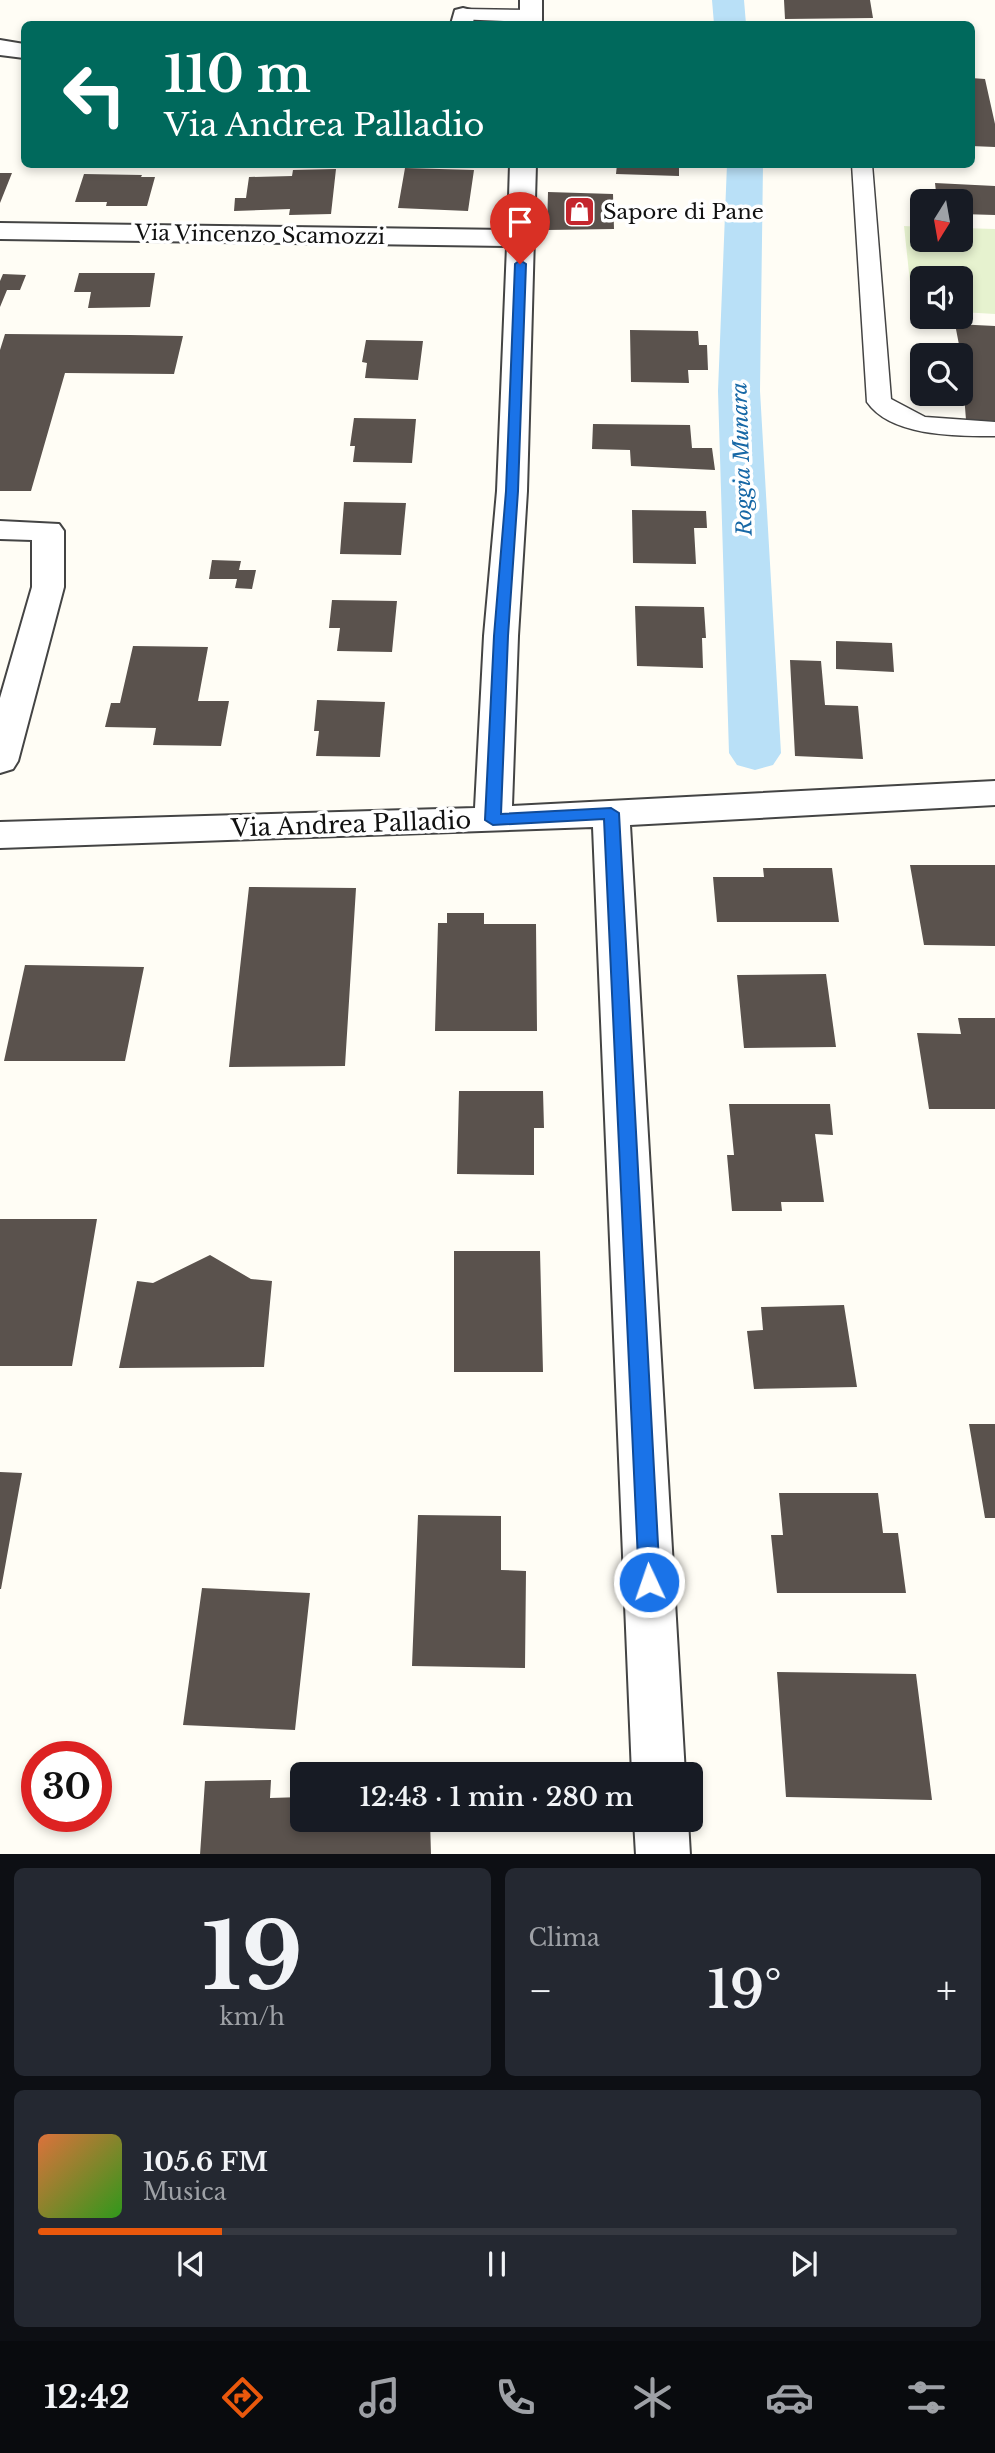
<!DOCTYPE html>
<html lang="it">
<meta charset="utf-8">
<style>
:root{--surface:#171b24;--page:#242831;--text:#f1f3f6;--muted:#9ea1a6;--line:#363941;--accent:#ea580c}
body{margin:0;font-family:"Libre Baskerville",serif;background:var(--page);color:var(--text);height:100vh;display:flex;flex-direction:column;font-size:26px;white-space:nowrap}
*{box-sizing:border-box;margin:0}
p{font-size:23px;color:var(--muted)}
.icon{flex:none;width:38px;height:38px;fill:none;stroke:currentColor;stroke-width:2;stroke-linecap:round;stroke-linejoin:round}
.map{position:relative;height:1854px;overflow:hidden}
.sheet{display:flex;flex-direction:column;gap:14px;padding:14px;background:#0d0f14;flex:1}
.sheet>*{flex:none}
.guide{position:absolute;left:21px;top:21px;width:954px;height:147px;border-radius:10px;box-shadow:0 4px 10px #0003;background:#00695c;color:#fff;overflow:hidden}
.needle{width:46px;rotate:191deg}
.buttons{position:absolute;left:910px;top:189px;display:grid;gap:14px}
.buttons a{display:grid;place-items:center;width:63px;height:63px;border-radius:10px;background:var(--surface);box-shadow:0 4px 10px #0003;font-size:35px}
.speed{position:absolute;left:21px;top:1741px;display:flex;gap:14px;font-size:35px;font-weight:700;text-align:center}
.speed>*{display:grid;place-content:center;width:91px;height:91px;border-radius:50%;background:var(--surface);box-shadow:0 4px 10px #0003;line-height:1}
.speed .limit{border:10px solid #d22;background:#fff;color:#111}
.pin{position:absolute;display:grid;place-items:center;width:60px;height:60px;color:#fff;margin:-72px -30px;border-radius:50% 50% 50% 0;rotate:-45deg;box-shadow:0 0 7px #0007}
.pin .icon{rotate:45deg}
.me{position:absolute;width:77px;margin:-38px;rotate:357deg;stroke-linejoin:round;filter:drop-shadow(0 0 5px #0008)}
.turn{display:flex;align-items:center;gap:24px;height:147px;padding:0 28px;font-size:32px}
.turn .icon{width:91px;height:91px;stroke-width:2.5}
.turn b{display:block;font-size:49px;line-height:60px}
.big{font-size:52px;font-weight:600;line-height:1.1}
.sheet .card{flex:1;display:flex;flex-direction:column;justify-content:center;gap:10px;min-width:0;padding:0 24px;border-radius:10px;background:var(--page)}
.sheet .dial{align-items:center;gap:0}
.dial b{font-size:91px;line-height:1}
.song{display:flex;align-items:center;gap:21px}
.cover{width:84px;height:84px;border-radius:10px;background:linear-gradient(135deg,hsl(20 70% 55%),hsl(110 70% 35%))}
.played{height:7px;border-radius:4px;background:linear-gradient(90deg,var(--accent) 20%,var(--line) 20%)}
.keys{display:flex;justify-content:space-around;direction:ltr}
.heat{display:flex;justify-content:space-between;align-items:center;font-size:38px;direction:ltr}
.sheet .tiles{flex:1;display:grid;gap:14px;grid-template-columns:1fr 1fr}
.card:last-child{grid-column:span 2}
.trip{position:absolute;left:290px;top:1762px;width:413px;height:70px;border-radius:10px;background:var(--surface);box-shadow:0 4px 10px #0003;font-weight:600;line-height:70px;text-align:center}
.dock{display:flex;height:112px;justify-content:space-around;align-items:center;background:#090b0e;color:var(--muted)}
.dock .icon{width:49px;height:49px}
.dock .active{color:var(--accent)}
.dock b{font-size:32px;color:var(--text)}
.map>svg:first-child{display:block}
</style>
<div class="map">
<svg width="995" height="1855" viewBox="0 0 995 1855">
<rect width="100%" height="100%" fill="#fffdf5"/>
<path fill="#e6f2cf" d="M904,226l18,1v13h39v-12l34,1v85l-34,-2v-34h-39v33l-9,-1z"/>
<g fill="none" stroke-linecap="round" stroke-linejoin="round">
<path fill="#b9e0f7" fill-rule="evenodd" d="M712,0h32l2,24h-32z
M727,164h36l-3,227 21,362 -8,12 -18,5 -18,-5 -8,-12 -11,-362z"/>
</g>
<path fill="#5a524d" d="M784,0h86l3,18 -88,1z
M971,78l14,1 10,45v23l-24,-1z
M617,164h62v12l-63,-2z
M405,168l69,2 -6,41 -70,-3z
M336,169l-5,45 -42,1 1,-6 -56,2 1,-13h11l3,-21 43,-1 1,-6z
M0,173h12l-12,30z
M84,174l58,1 -1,2h14l-8,29h-41l1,-4h-32z
M935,183l60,3v29l-34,-1v-13h-24z
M548,192l65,2 1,35 -67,1z
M79,273h76l-5,34 -62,1 3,-16h-17z
M3,274l23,1 -6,15h-13l-7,17v-26z
M955,324l40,2v95l-29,-1 -5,-65z
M630,330l68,1 1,14h8l1,25h-20l1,13 -58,-1z
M5,334l125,1 53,1 -9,38 -109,-1 -34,118h-31v-141z
M366,340l57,1 -5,39 -53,-2 2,-15 -5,-1z
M354,418l62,1 -4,44 -59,-1 2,-16h-5z
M593,424l97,1 2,23h20l3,22 -84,-4 -1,-16 -38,-1z
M344,502l62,1 -5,52 -61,-1z
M632,510l74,1 1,17h-13l2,36 -63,-1z
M212,560l29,1 -2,9h17l-4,19 -17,-1 2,-9h-28z
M332,600l65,1 -5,51 -55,-1 3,-23h-11z
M635,606l69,1 2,31h-4l1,30 -66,-2z
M836,641l56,2 2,29 -58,-3z
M133,646l75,1 -10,54h31l-8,45 -68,-1 3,-17 -51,-1 6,-24h9z
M790,660l31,1 4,44 33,1 5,53 -68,-3z
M317,700l68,2 -5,55 -64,-1 3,-25h-5z
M910,865h85v81l-71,-1z
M763,868h69l7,54h-122l-4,-45h51z
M249,887l107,1 -11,178 -116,1z
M447,913h37v11h52l1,107h-102l3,-108h9z
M25,965l119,2 -19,94h-121z
M826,974l10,73 -92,1 -7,-73z
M958,1018h37v91h-66l-12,-76 44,1z
M459,1091h84l1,37h-10v47l-77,-1z
M729,1104h101l3,31 -18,-1 9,68h-43l1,9h-50l-5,-56h7z
M0,1219h97l-25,147h-72z
M454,1251h86l3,121h-89z
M210,1255l41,24 21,2 -8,86 -145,1 18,-87 16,2z
M844,1305l13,82 -103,2 -7,-58 16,-1 -2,-23z
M969,1424h26v94h-10z
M0,1472l22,1 -21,116h-1z
M779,1493h99l5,40h15l8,60h-129l-6,-58h12z
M418,1515l83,1v54l25,1 -1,97 -113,-2z
M202,1588l108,5 -15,137 -112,-5z
M777,1672l139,2 16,126 -146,-3z
M271,1780l-1,18 33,-1v23h127l1,35h-231l5,-74z"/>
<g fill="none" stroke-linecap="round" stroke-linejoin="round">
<defs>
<path id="lane" d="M463,9l69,1 9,6 -9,6 -76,-3 -2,-4z
M852,164h20l19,235 34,18 70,5v14c-38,0 -104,1 -128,-34z"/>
<path id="street" d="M520,0h22v24h-22z
M463,8l8,2 3,5 -1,9h-22l4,-14z
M0,40l24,4v14l-24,-3z
M510,164h26l-9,327 -9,145 -6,170 483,-25v24l-365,20 55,949h-53l-39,-947 -593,21v-26l475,-14 9,-172 13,-145 10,-245 -507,-7v-16l508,7z
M0,521l59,3 5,7v56l-46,174 -5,8 -13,4v-75l32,-111v-47l-32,-1z
M634,1820h54l2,35h-54z"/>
</defs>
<use href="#lane" stroke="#444" stroke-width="3"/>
<use href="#street" stroke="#444" stroke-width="4"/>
<use href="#lane" fill="#fff" fill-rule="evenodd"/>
<use href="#street" fill="#fff" fill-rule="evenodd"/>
</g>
<path fill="#1a73e8" stroke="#114b97" stroke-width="2" d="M520,260l6,4 -8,227 -10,145 -7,178 110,-6 8,5 41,769 -3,7 -8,3 -7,-3 -3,-7 -35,-763 -111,6 -8,-5 9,-184 12,-145 9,-227z"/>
<defs>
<symbol id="shop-square" viewBox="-11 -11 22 22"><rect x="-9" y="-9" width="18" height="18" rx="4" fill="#c4262e" stroke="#fff"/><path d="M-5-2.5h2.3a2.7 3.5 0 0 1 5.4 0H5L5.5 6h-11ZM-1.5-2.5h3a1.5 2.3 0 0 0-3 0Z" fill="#fff"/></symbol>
</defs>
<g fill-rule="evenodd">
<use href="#shop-square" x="562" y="194" width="35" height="35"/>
</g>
<g text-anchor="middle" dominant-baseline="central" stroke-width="7" stroke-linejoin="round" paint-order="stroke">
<g font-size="21" fill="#111" stroke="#fff" text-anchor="start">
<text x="603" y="212">Sapore di Pane</text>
</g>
<g font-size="21" fill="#111" stroke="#fff">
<text transform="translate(260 235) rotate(1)">Via Vincenzo Scamozzi</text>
</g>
<g font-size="21" font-style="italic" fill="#1768a6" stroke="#fff">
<text transform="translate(742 459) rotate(-92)">Roggia Munara</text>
</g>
<g font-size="24" fill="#111" stroke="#fff">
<text transform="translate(351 824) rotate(-2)">Via Andrea Palladio</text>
</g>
</g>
</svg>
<div class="buttons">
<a><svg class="needle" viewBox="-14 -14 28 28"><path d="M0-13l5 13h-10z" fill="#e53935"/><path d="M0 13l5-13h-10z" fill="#9ea1a6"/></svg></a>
<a><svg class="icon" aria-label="sound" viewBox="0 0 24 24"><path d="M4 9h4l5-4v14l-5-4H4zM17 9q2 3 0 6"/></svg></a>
<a><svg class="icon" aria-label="search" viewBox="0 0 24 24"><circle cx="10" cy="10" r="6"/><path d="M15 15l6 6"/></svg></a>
</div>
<div class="speed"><div class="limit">30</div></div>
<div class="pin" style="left:520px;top:264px;background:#d93025"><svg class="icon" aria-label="arrive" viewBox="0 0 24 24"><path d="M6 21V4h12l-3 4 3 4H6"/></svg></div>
<svg class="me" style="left:649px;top:1582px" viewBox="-20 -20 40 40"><circle r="17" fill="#1a73e8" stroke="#fff" stroke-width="3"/><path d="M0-11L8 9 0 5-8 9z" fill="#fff"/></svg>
<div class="trip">12:43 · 1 min · 280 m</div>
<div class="guide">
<div class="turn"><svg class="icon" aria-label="left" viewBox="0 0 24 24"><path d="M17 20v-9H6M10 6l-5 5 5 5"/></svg><div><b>110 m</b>Via Andrea Palladio</div></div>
</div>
</div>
<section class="sheet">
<div class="tiles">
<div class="card dial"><b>19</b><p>km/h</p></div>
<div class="card"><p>Clima</p>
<div class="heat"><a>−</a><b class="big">19°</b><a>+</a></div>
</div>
<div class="card">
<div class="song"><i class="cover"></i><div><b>105.6 FM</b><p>Musica</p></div></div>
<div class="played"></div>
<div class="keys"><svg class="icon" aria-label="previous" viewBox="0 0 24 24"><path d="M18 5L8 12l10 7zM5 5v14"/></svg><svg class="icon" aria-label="pause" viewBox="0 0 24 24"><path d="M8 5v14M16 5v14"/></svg><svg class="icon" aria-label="next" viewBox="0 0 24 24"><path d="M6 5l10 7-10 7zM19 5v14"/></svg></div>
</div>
</div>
</section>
<nav class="dock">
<b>12:42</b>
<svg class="icon active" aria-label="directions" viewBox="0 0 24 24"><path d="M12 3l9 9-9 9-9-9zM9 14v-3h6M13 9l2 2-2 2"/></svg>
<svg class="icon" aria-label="music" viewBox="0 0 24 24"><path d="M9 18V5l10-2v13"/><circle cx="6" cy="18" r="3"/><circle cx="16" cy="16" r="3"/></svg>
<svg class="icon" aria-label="phone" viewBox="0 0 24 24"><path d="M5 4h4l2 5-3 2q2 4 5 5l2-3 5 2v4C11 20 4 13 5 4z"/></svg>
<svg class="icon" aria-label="climate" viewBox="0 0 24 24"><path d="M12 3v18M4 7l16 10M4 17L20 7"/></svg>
<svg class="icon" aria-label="car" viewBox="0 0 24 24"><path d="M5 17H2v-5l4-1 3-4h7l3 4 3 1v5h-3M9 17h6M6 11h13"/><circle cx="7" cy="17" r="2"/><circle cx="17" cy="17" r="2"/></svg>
<svg class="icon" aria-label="filters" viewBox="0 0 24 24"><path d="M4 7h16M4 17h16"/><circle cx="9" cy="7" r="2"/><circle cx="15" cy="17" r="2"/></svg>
</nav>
